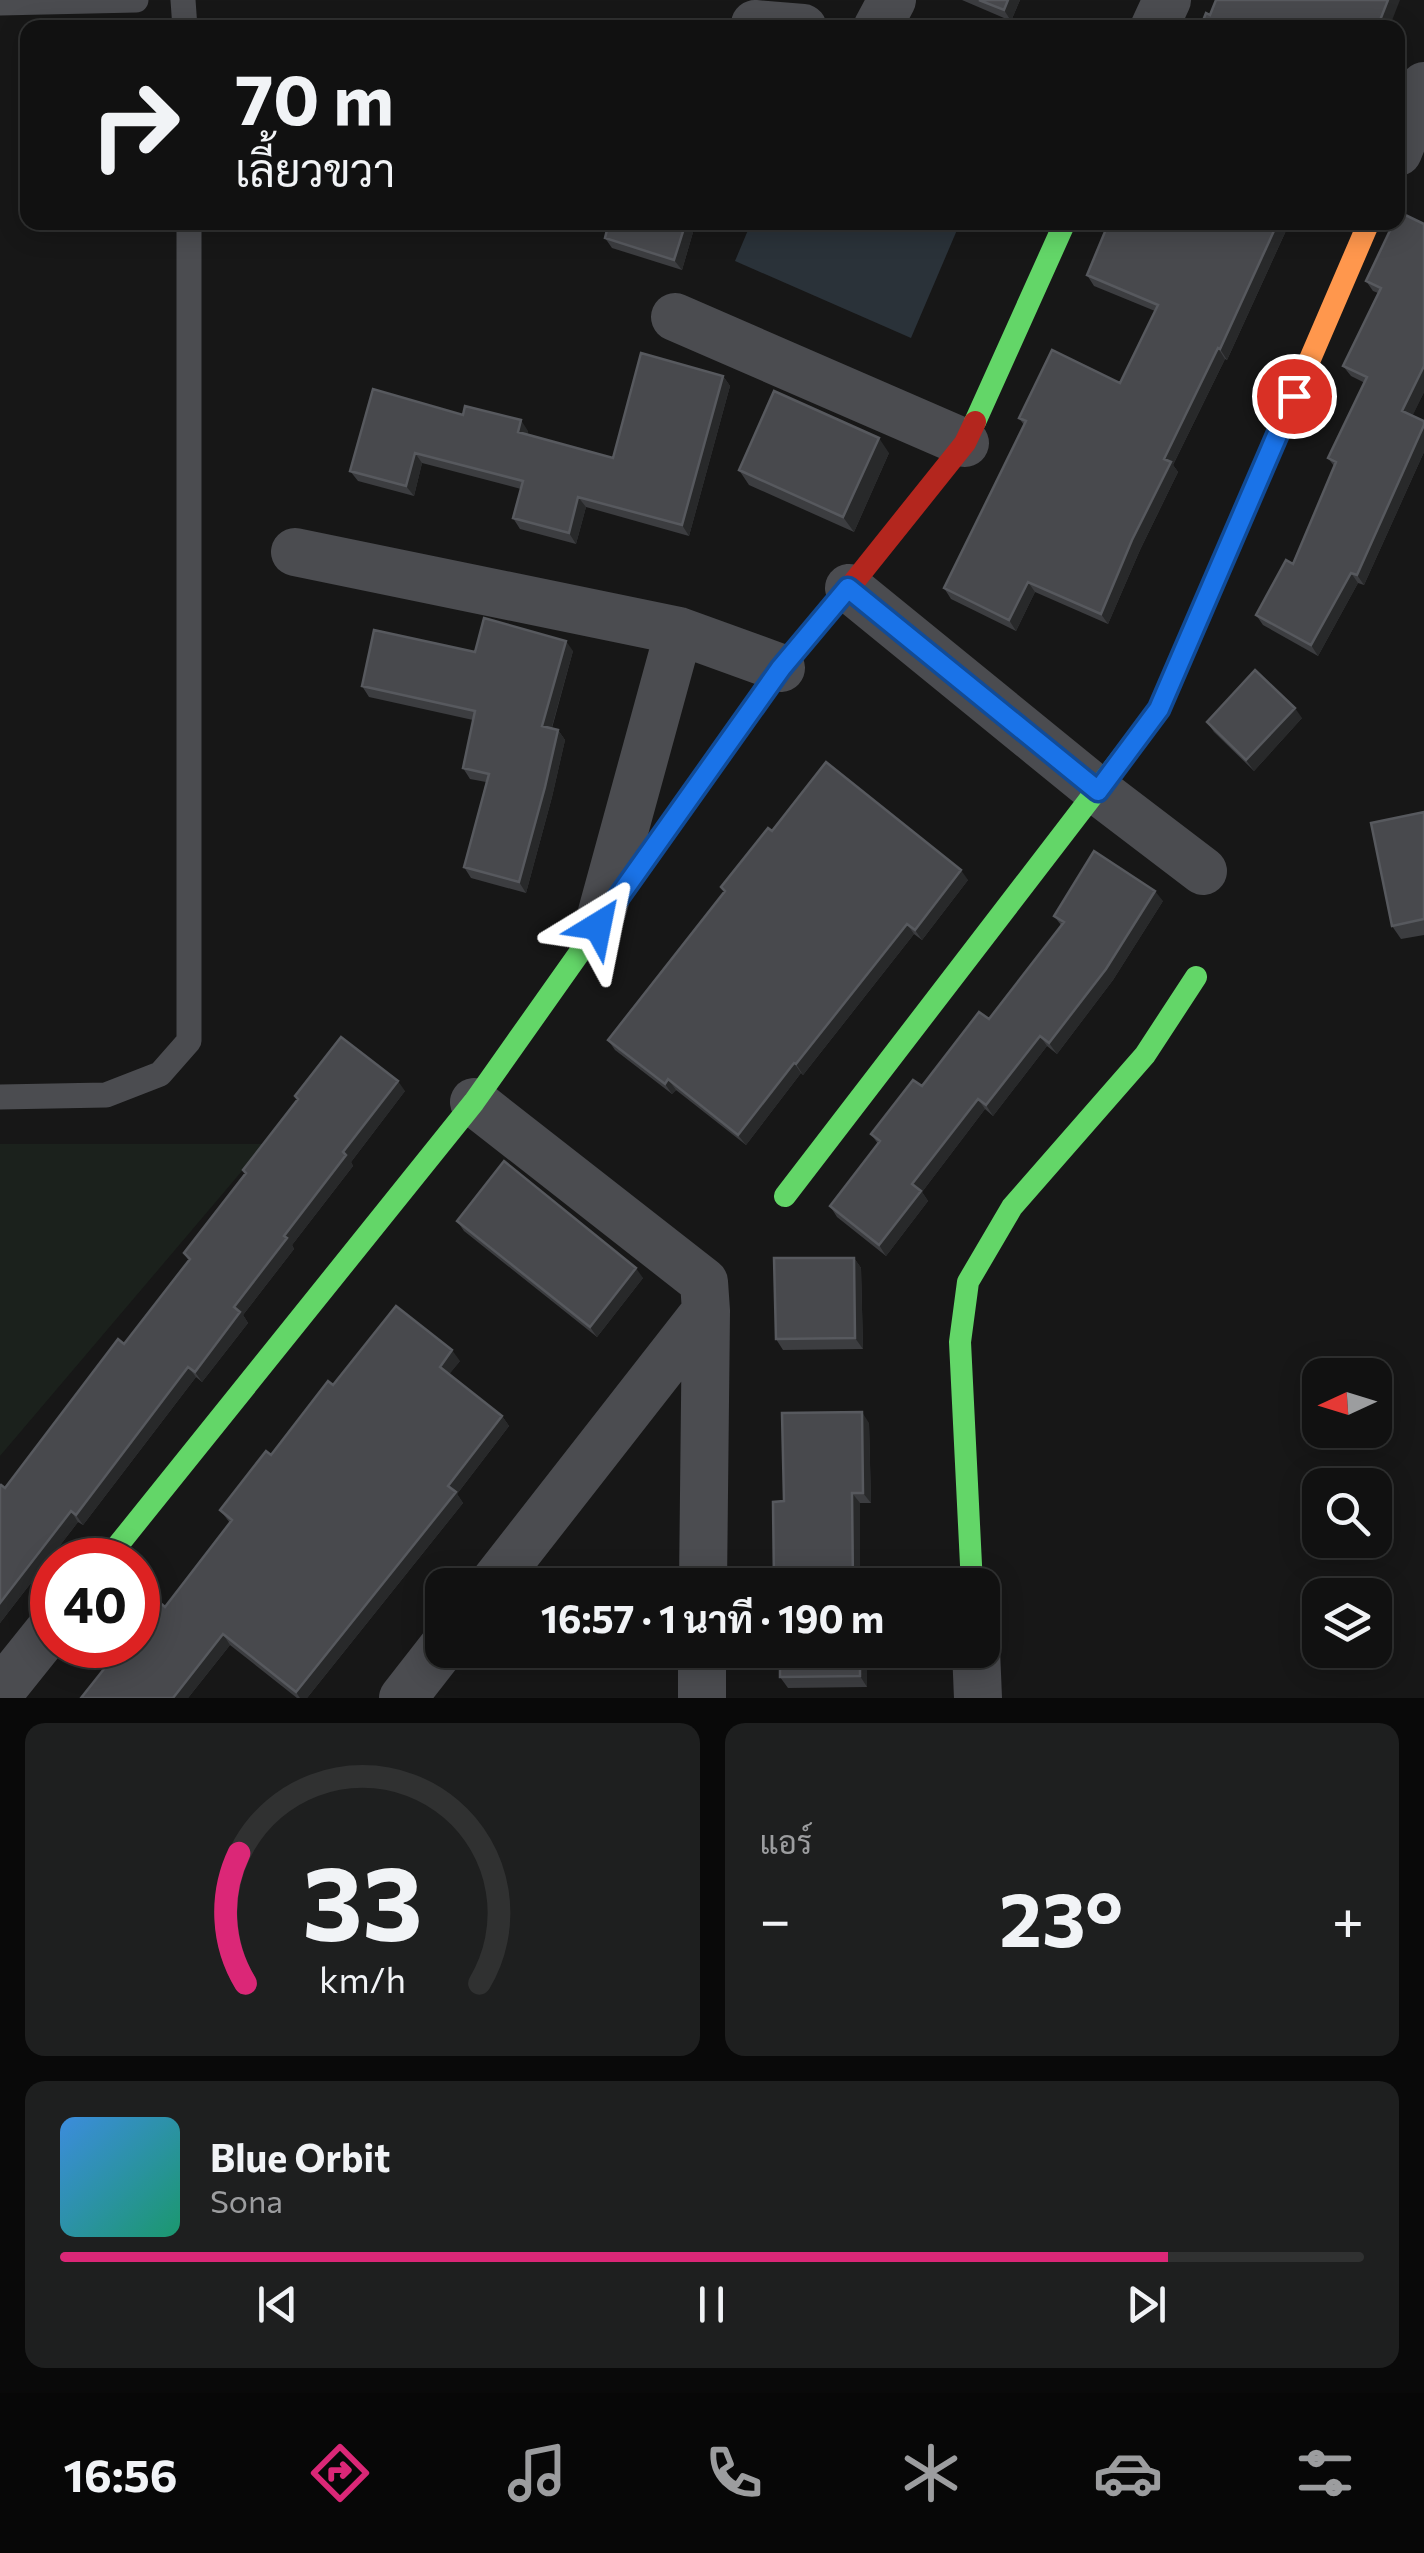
<!DOCTYPE html>
<html lang="th">
<meta charset="utf-8">
<style>
:root{--surface:#111;--page:#1e1f1f;--text:#f1f3f6;--muted:#9c9d9f;--line:#303131;--accent:#db2777}
body{margin:0;font-family:Commissioner,Sarabun,sans-serif;background:var(--page);color:var(--text);height:100vh;display:flex;flex-direction:column;font-size:38px;white-space:nowrap}
*{box-sizing:border-box;margin:0}
p{font-size:32px;color:var(--muted)}
.icon{flex:none;width:55px;height:55px;fill:none;stroke:currentColor;stroke-width:2;stroke-linecap:round;stroke-linejoin:round}
.map{position:relative;height:1698px;overflow:hidden}
.side{display:flex;flex-direction:column;gap:25px;padding:25px;background:#090909;flex:1}
.side>*{flex:none}
.top-card{position:absolute;left:20px;top:20px;width:1385px;height:210px;border-radius:20px;box-shadow:0 5px 25px #0003,0 0 0 2px var(--line);background:#111;color:var(--text);overflow:hidden}
.needle{width:65px;rotate:266deg}
.tools{position:absolute;left:1302px;top:1358px;display:grid;gap:20px}
.tools a{display:grid;place-items:center;width:90px;height:90px;border-radius:20px;background:var(--surface);box-shadow:0 5px 25px #0003,0 0 0 2px var(--line);font-size:50px}
.speed{position:absolute;left:30px;top:1538px;display:flex;gap:20px;font-size:50px;font-weight:700;text-align:center}
.speed>*{display:grid;place-content:center;width:130px;height:130px;border-radius:50%;background:var(--surface);box-shadow:0 5px 25px #0003,0 0 0 2px var(--line);line-height:1}
.speed .limit{border:15px solid #d22;background:#fff;color:#111}
.pin{position:absolute;display:grid;place-items:center;width:85px;height:85px;color:#fff;margin:-42px;border:5px solid #fff;border-radius:50%;box-shadow:0 2px 10px #0007}
.me{position:absolute;width:110px;margin:-55px;rotate:35deg;stroke-linejoin:round;filter:drop-shadow(0 0 8px #0008)}
.turn{display:flex;align-items:center;gap:35px;height:210px;padding:0 50px;font-size:45px}
.turn .icon{width:130px;height:130px;stroke-width:2.5}
.turn b{display:block;font-size:70px;line-height:85px}
.big{font-size:75px;font-weight:700;line-height:1.1}
.side .widget{flex:1;display:flex;flex-direction:column;justify-content:center;gap:15px;min-width:0;padding:0 35px;border-radius:20px;background:var(--page)}
.side .dial{align-items:center;gap:0}
.dial svg{height:260px;overflow:visible;fill:none;stroke:var(--line);stroke-width:7;stroke-linecap:round;text-anchor:middle}
.dial text{fill:var(--text);stroke:none}
.song{display:flex;align-items:center;gap:30px}
.cover{width:120px;height:120px;border-radius:15px;background:linear-gradient(135deg,hsl(210 70% 55%),hsl(160 70% 35%))}
.played{height:10px;border-radius:5px;background:linear-gradient(90deg,var(--accent) 85%,var(--line) 85%)}
.keys{display:flex;justify-content:space-around;direction:ltr}
.heat{display:flex;justify-content:space-between;align-items:center;font-size:55px;direction:ltr}
.side .tiles{flex:1;display:grid;gap:25px;grid-template-columns:1fr 1fr}
.widget:last-child{grid-column:span 2}
.trip{position:absolute;left:425px;top:1568px;width:575px;height:100px;border-radius:20px;background:var(--surface);box-shadow:0 5px 25px #0003,0 0 0 2px var(--line);font-weight:700;line-height:100px;text-align:center}
.dock{display:flex;height:160px;justify-content:space-around;align-items:center;background:#070707;color:var(--muted)}
.dock .icon{width:70px;height:70px}
.dock .active{color:var(--accent)}
.dock b{font-size:45px;color:var(--text)}
.map>svg:first-child{display:block}
</style>
<div class="map">
<svg width="1424" height="1698" viewBox="0 0 1424 1698">
<rect width="100%" height="100%" fill="#171717"/>
<path fill="#1b211c" d="M0,1144h265l-265,312z"/>
<path fill="#2a3239" d="M751,223v-1l209,1 -49,115 -176,-77z"/>
<g fill="none" stroke-linecap="round" stroke-linejoin="round">
<path stroke="#4b4c50" stroke-width="25" d="M183,0l2,28
M0,3l136,-3
M0,1097l106,-2 54,-21 29,-33v-819"/>
<path stroke="#4b4c50" stroke-width="48" d="M755,24l48,4
M877,28l15,-28
M1154,28l13,-28
M1398,152l26,-66
M675,317l290,126
M295,552l384,79 102,37
M849,588l249,203 105,80
M602,912l77,-281
M474,1102l230,180 2,29 -3,274
M492,1585l214,-274
M976,1650l2,48
M0,1692l52,-65
M403,1698l39,-50
M702,1698v-48"/>
<path stroke="#63d668" stroke-width="22" d="M975,422l90,-200
M785,1196l374,-487 99,-229
M106,1560l368,-458 193,-273
M972,1585l-12,-243 8,-60 44,-75 133,-152 51,-78"/>
<path stroke="#ff974d" stroke-width="22" d="M1258,480l111,-258"/>
<path stroke="#b3261e" stroke-width="22" d="M667,829l114,-161 68,-80 116,-145 10,-21"/>
</g>
<path fill="#3c3d40" d="M962,0h58l-9,21z
M609,222h87l-14,48 -70,-22 -7,-10z
M1109,222h181l-63,138 -2,-1 -52,106 5,7 -38,78 -32,74 -73,-32 -19,39 -65,-32 -7,-11 80,-163 -5,-7 101,-35 35,-72 -61,-25 -7,-11z
M1424,224v168l-12,24 12,5v31l-60,133 -6,-2 -40,73 -55,-31 -7,-10 37,-51 41,-98 -6,-8 37,-75 -14,-7 -8,-10 35,-73 -5,-2 -7,-10z
M723,376l7,10 -41,150 -103,-29 -10,37 -56,-15 -7,-11 8,-29 -99,-26 -8,33 -56,-15 -8,-10 113,-56 65,16 -1,3 86,24z
M889,453l-35,79 -105,-47 -10,-15z
M573,651l-21,77 6,2 7,10 -13,57 -26,96 -55,-15 -7,-11 22,-85 -16,-3 -7,-11 10,-48 -104,-23 -7,-11 113,-34z
M1302,718l-48,53 -40,-39 -7,-10z
M1424,812v123l-23,4 -9,-13z
M772,831l196,49 -46,60 -8,-6 -111,141 -2,-2 -55,72 -70,-55 -4,4 -57,-44 -7,-10 116,-148 -3,-5z
M1163,901l-50,79 -56,74 -10,-8 -54,70 -8,-7 -63,83 6,9 -42,55 -49,-39 -7,-11 48,-62 -7,-10 118,-115 72,-94 -7,-9z
M405,1091l-54,71 2,4 -61,79 2,4 -51,66 5,8 -46,59 -6,-5 -113,148 -5,-3 -78,101v-137l5,2 119,-144 65,-83 -5,-8 61,-79 -2,-4 54,-70 -2,-4z
M457,1221l186,57 -46,59 -133,-106z
M854,1258l7,10 2,81 -80,1 -7,-11z
M460,1361l-11,13 53,42 7,10 -52,68 6,9 -156,195h-10l-67,-53 -42,53h-107l84,-91 65,-84 -10,-13 113,-125z
M869,1423l2,80h-11v82h-85l-1,-2 10,-82z
M867,1650v37l-79,1 -8,-11z"/>
<path fill="#28292a" d="M1008,0h12l-9,21 -7,-11z
M1388,0h12l-11,28h-12z
M686,222h10l-14,48 -8,-10z
M1278,222h12l-63,138 -7,-11z
M1218,348l7,11 -52,106 5,7 -38,78 -32,74 -7,-10 31,-74 32,-81z
M1424,366v26l-14,29 -8,-10z
M723,376l7,10 -41,150 -7,-11z
M521,420l7,11 -3,11 -7,-10z
M1424,425v27l-60,133 -7,-10z
M879,438l10,15 -35,79 -11,-15z
M415,453l7,10 -8,33 -8,-10z
M578,497l8,10 -10,37 -7,-11z
M1351,573l7,10 -40,73 -7,-11z
M1028,582l7,10 -19,39 -7,-11z
M566,641l7,10 -24,86 -7,-11z
M1295,708l7,10 -48,53 -8,-11z
M558,730l7,10 -13,57 -26,96 -7,-11z
M961,870l7,10 -46,60 -7,-10z
M1155,891l8,10 -50,79 -56,74 -8,-11z
M907,924l7,10 -111,141 -7,-11z
M1040,1036l7,10 -54,70 -7,-11z
M794,1063l7,10 -55,72 -8,-10z
M668,1079l8,11 -4,4 -7,-10z
M398,1081l7,10 -54,71 2,4 -61,79 2,4 -51,66 5,8 -46,59 -7,-10 39,-65 109,-155z
M978,1099l7,10 -63,83 6,9 -42,55 -7,-11 33,-61z
M854,1258l7,10 2,81 -8,-11z
M636,1268l7,10 -46,59 -7,-10z
M452,1350l8,11 -13,16 -7,-10z
M188,1367l8,10 -113,148 -7,-10z
M862,1412l7,11 2,80 -8,-10z
M502,1416l7,10 -52,68 6,9 -156,195h-7l-4,-6 152,-206z
M852,1493l8,10v82h-7z
M71,1511l7,11 -78,101v-20z
M223,1634l7,11 -42,53h-15z
M860,1650h7v37l-7,-11z"/>
<path fill="#48494d" stroke="#57595e" stroke-width="2.5" d="M979,0h29l-4,10z
M1216,0h172l-11,28h-177l6,-15 4,2z
M1399,212l25,12v142l-22,45 22,10v4l-67,150 -6,-2 -40,72 -55,-30 30,-55 7,4 43,-102 -8,-4 39,-81 -24,-11 38,-78 -15,-7 28,-59h4z
M609,222h77l-12,38 -69,-22z
M1109,222h169l-58,127 -2,-1 -54,111 7,3 -39,78 -31,74 -73,-32 -19,38 -65,-32 82,-167 -7,-3 33,-68 68,33 38,-78 -71,-30z
M641,353l82,23 -41,149 -104,-28 -9,36 -56,-15 10,-37 -108,-28 -9,33 -56,-15 23,-82 90,26 2,-9 56,14 -3,12 95,26z
M774,391l105,47 -36,79 -104,-47z
M484,618l82,23 -24,85 16,4 -13,57 -26,95 -55,-15 25,-93 -26,-6 12,-57 -113,-25 12,-56 101,22z
M1255,670l40,38 -49,52 -39,-38z
M826,762l135,108 -46,60 -8,-6 -111,140 -2,-1 -56,72 -70,-56 -3,5 -57,-44 117,-149 -4,-4 47,-59 4,3z
M1424,812v107l-32,7 -21,-103z
M1094,851l61,40 -49,78 -57,74 -9,-7 -54,69 -8,-6 -66,85 9,7 -42,54 -49,-39 50,-65 -9,-7 42,-54 9,6 57,-74 10,7 75,-97 -10,-6z
M341,1037l57,44 -55,71 3,3 -62,81 3,2 -53,69 6,5 -45,60 -7,-5 -112,148 -5,-4 -71,92v-117l1,-1 4,3 113,-149 6,5 66,-85 -6,-6 62,-80 -3,-3 55,-71 -3,-3z
M504,1161l132,107 -46,59 -133,-106z
M774,1258h80l1,80 -79,1z
M396,1306l56,44 -12,17 62,49 -54,70 8,6 -160,200 -73,-58 -50,64h-92l42,-53h15v-19l20,-25 7,6 67,-87 -12,-10 46,-59 5,4 57,-74 5,4z
M862,1412l1,81h-11l1,92h-74v-3l-5,1 -1,-81 11,-1 -2,-88z
M780,1650h80v26l-80,1z"/>
<g fill="none" stroke-linecap="round" stroke-linejoin="round">
<defs>
<path id="route" d="M598,926l183,-258 67,-80 250,203 61,-82 135,-313"/>
</defs>
<use href="#route" stroke="#114b97" stroke-width="25"/>
<use href="#route" stroke="#1a73e8" stroke-width="18"/>
</g>
</svg>
<div class="tools">
<a><svg class="needle" viewBox="-14 -14 28 28"><path d="M0-13l5 13h-10z" fill="#e53935"/><path d="M0 13l5-13h-10z" fill="#9c9d9f"/></svg></a>
<a><svg class="icon" aria-label="search" viewBox="0 0 24 24"><circle cx="10" cy="10" r="6"/><path d="M15 15l6 6"/></svg></a>
<a><svg class="icon" aria-label="layers" viewBox="0 0 24 24"><path d="M12 4l9 5-9 5-9-5zM3 14l9 5 9-5"/></svg></a>
</div>
<div class="speed"><div class="limit">40</div></div>
<div class="pin" style="left:1294px;top:396px;background:#d93025"><svg class="icon" aria-label="arrive" viewBox="0 0 24 24"><path d="M6 21V4h12l-3 4 3 4H6"/></svg></div>
<svg class="me" style="left:598px;top:926px" viewBox="-20 -20 40 40"><path d="M0-17L14 15 0 8-14 15z" fill="#1a73e8" stroke="#fff" stroke-width="4"/></svg>
<div class="trip">16:57 · 1 นาที · 190 m</div>
<div class="top-card">
<div class="turn"><svg class="icon" aria-label="right" viewBox="0 0 24 24"><path d="M7 20v-9h11M14 6l5 5-5 5"/></svg><div><b>70 m</b>เลี้ยวขวา</div></div>
</div>
</div>
<section class="side">
<div class="tiles">
<div class="widget dial"><svg viewBox="0 0 100 80">
<path d="M14 69A42 42 0 1 1 86 69"/>
<path d="M14 69A42 42 0 0 1 12 29" stroke="#db2777"/>
<text x="50" y="56" font-size="32" font-weight="700">33</text>
<text x="50" y="72" font-size="11">km/h</text>
</svg></div>
<div class="widget"><p>แอร์</p>
<div class="heat"><a>−</a><b class="big">23°</b><a>+</a></div>
</div>
<div class="widget">
<div class="song"><i class="cover"></i><div><b>Blue Orbit</b><p>Sona</p></div></div>
<div class="played"></div>
<div class="keys"><svg class="icon" aria-label="previous" viewBox="0 0 24 24"><path d="M18 5L8 12l10 7zM5 5v14"/></svg><svg class="icon" aria-label="pause" viewBox="0 0 24 24"><path d="M8 5v14M16 5v14"/></svg><svg class="icon" aria-label="next" viewBox="0 0 24 24"><path d="M6 5l10 7-10 7zM19 5v14"/></svg></div>
</div>
</div>
</section>
<nav class="dock">
<b>16:56</b>
<svg class="icon active" aria-label="directions" viewBox="0 0 24 24"><path d="M12 3l9 9-9 9-9-9zM9 14v-3h6M13 9l2 2-2 2"/></svg>
<svg class="icon" aria-label="music" viewBox="0 0 24 24"><path d="M9 18V5l10-2v13"/><circle cx="6" cy="18" r="3"/><circle cx="16" cy="16" r="3"/></svg>
<svg class="icon" aria-label="phone" viewBox="0 0 24 24"><path d="M5 4h4l2 5-3 2q2 4 5 5l2-3 5 2v4C11 20 4 13 5 4z"/></svg>
<svg class="icon" aria-label="climate" viewBox="0 0 24 24"><path d="M12 3v18M4 7l16 10M4 17L20 7"/></svg>
<svg class="icon" aria-label="car" viewBox="0 0 24 24"><path d="M5 17H2v-5l4-1 3-4h7l3 4 3 1v5h-3M9 17h6M6 11h13"/><circle cx="7" cy="17" r="2"/><circle cx="17" cy="17" r="2"/></svg>
<svg class="icon" aria-label="filters" viewBox="0 0 24 24"><path d="M4 7h16M4 17h16"/><circle cx="9" cy="7" r="2"/><circle cx="15" cy="17" r="2"/></svg>
</nav>
